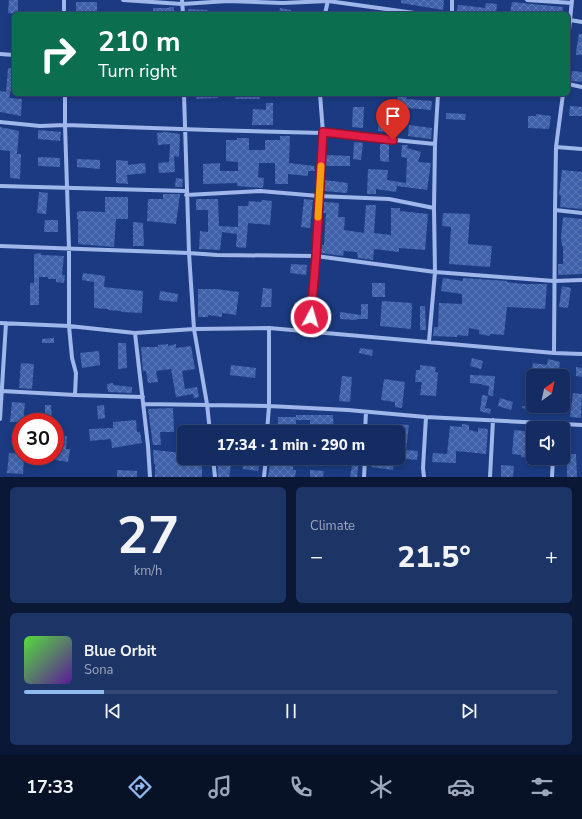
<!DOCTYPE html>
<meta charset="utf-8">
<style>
:root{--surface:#142c61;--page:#1d3467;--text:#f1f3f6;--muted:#9da7bd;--line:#334876;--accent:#90b9f0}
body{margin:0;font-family:"Nunito Sans",sans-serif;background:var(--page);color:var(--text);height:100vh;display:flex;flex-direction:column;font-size:15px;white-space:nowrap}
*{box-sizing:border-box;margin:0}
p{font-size:13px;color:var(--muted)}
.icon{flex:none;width:22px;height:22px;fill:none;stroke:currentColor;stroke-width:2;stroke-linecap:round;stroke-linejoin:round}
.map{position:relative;height:477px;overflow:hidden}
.sheet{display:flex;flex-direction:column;gap:10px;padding:10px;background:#0b1835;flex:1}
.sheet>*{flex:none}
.guide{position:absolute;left:12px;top:12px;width:558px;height:84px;border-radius:6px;box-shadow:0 2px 6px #0003,0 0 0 1px var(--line);background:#0b6e4f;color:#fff;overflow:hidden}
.needle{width:26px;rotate:33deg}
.fabs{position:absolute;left:526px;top:369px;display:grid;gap:8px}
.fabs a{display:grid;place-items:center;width:44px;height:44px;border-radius:6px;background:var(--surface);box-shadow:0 2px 6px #0003,0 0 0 1px var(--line);font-size:20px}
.speed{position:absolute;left:12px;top:413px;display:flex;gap:8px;font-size:20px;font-weight:700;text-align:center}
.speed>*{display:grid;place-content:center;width:52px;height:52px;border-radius:50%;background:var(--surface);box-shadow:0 2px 6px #0003,0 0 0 1px var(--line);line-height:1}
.speed .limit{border:6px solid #d22;background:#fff;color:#111}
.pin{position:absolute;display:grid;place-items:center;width:34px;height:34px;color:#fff;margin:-41px -17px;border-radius:50% 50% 50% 0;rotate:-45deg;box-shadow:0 0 4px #0007}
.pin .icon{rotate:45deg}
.me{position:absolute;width:44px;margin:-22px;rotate:6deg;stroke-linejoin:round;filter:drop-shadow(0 0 3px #0008)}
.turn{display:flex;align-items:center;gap:14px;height:84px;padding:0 20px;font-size:18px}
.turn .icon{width:52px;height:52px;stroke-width:2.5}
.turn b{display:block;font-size:28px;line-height:34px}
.big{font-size:30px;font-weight:800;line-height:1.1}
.sheet .card{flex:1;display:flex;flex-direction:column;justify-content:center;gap:6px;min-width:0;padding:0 14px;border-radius:6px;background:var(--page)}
.sheet .dial{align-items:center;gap:0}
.dial b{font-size:52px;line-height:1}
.song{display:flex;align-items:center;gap:12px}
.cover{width:48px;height:48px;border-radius:6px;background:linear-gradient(135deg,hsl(110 70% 55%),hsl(270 70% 35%))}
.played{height:4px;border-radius:2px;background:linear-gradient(90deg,var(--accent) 15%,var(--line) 15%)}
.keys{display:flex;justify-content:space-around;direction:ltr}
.heat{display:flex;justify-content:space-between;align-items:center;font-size:22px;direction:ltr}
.sheet .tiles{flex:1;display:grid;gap:10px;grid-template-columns:1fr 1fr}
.card:last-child{grid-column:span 2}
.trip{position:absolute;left:177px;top:425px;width:228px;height:40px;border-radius:6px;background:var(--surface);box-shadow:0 2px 6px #0003,0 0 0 1px var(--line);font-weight:800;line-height:40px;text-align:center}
.menu{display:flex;height:64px;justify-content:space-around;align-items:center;background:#081227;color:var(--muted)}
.menu .icon{width:28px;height:28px}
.menu .current{color:var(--accent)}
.menu b{font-size:18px;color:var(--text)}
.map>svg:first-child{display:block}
</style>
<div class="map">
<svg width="582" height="477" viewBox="0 0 582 477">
<defs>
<pattern id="building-cross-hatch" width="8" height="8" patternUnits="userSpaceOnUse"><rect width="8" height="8" fill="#3f61a9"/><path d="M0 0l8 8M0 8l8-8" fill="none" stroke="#5c79b6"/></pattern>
</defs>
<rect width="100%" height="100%" fill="#1b3a81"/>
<path fill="url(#building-cross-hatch)" d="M9,0h9v14l-10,-1z
M401,0h43l-1,10 -42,-7z
M76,2h21v12h-21z
M512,2l51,5 -1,7 -23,-1v1h-29z
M486,3l11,1 -1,10h-37l1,-3h-3l1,-6h2l25,3z
M169,7h5v7h-21v-6h16z
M280,8l11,2 -1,4h-11z
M188,9l20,1 -1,4h-19z
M579,34h3v21h-6v-3z
M8,68h6v21h-3l-2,9 13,1 -1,17 -21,-4v-21l6,1z
M572,71l10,1v10l-11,-1z
M196,94h21l1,4 -22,1z
M235,94h25v5h-25z
M398,94h9l-1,5 26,2 -1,9 -34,-3z
M266,103h7v22h-21l1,-16 13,1z
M570,106l12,1v9h-13z
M353,107h11l-1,21 -11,-1z
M380,108l9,1 -1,23 -10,-1z
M446,113l20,1 -1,6 -19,-1z
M536,114l15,2 -2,13 -21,-1v-12h8z
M409,125l23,3 -1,11 -23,-3z
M0,127l19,4 -2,23h4l-1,25 -10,-1v-27l-10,-1z
M38,130l23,2 -1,9 -22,-2z
M166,132l14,2 -1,23 -5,-1 1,16 -16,1 -1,-10 11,-1 1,-18 -12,1 -1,-12z
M280,136h10l-1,27 25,3 1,5h-7v5l-20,-2v10h-13v-21h-16l-1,14 6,1 -1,10 -26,-2v-3l-34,1v-20l17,-1v8h18v-9l-12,-1v-21h11v-2h12v12h16v-10h15z
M354,142l9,1 -2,17 -8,-1z
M380,144h9v18l-9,-1z
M402,145h6l-1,3 14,4 -3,10 13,1 -4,27 -30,-4 -1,6 -20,-3v5h-9l1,-25 20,1 -1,10 19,3 1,-25 -6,-1z
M326,155l24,1v10h-24z
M38,157l22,1v9l-22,-1z
M77,159l23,1v9l-23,-2z
M116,160l12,1v4l17,-2 1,10 -19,2 1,9 -12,-1z
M562,170l20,2v37l-22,-2 1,-11 -2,-1z
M176,178l7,1 -1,8h-7z
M325,180l23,3 -1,10 -23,-2z
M39,192l9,1 -2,21 -9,-1z
M163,194h17l-4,30 -29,-3 1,-22h15z
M105,197h23v22h-12l-2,28 -36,-3v-25h-1v-7h1l1,-1 26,1z
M196,199h22l1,27 19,1v-21h10l1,-5 12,1 1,-2 10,1 -2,24 -22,-2 -2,25 -10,-1 1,-13 -15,-2 -2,18 -21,-1 1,-18 8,1v-22h-12z
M304,199l9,1 -3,28 -9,-1z
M324,202l15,1 -1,14h7l-1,13 20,3 2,-28h10l-2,28 17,2v-27h9v3l28,3 -3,36 -26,-2v4l-25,-3 -1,11 -15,-2 -1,-6 -13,-1 -1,5 -22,-3 1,-8h2l2,-32h-3z
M443,213l27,1 -2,30 24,2 -2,21 -41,-3 2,-37 -9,-1z
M563,217l19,2v55l-24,1v-11h5v-18h-1l-1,-9z
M45,220h13v12h-14z
M133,222l10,1 1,23h-11z
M41,253v2l23,1 -2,19h3l-1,8 -8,-1v-3h-8v-2h-9v28h-9v-22h4v-29z
M291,264l16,1 -1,10 -16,-2z
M83,273l22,3 -1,11 39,4 -1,22 -21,-1v-1l-13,-1v-1l-14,-1v-26l-12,-2z
M443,278l20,3v-3l44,3v1l16,2h24l-2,25 -38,-2 -3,28 -14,-1v2l-11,-2v-4l-10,-2 -1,8 -11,-1v2l-24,-1 1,-9h4l1,-24 23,1v-10l-21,-3z
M372,283h13v14h-13z
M562,286l9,2 -3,20 -9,-1z
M263,288l9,1 -1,18h-10z
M198,289h18l23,3 -3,23 -14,-2v4l-14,-2v2h-10z
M160,291l18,3 -1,8 -18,-2z
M382,301l30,2 -1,26 -31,-3z
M295,302l5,1 -4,11 -4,-2z
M361,304h7v15h-11v1l-17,-1v-7l21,3z
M420,306h5l1,24h-6z
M54,338v5h-12v-4z
M118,343h8l1,25 -9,1z
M168,344v2l8,-2v4l15,-2 4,23 -13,2 3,18 12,-2 2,10 -5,1 -1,-4 -17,3 -5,-28 -15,2 2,11 -10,1 -2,-12h-3l-2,-24h17v-2z
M360,348l13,2 -1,6 -13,-3z
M99,351l1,14 -18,3 -2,-15z
M472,358l11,3 -2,8 -11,-3z
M548,359l12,3 -2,14h-27l2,-13 14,2z
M21,363l13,1 -2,25 -13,-1z
M231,365l25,3 -1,10 -25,-3z
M420,365l16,2 -1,5 3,1 -2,23 -16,-1 2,-13h-7l1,-12h4z
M576,367l6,1v9l-6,-1z
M470,375l25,1 -2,20 -5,-1 1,-9 -7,-1v-1l-12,-1z
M342,376l10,1 -2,25 -11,-1z
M384,379l21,3 -3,26 -7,-1v-5l-14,-2z
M113,383v2l19,2v6l-24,-1 -1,-8z
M531,386h2v20h18v8l-8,-1 -21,-5v-2h4z
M573,393l9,1 -1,24 -11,-1z
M482,395l6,1 -3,12 6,1 -1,5 -10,-3z
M500,398l13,4 -2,8 -13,-4z
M12,402l13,1 -2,19h-13z
M45,405h6l1,17h-7z
M104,405l1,13 -7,1 -1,-13z
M173,408l1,24h-14l1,13h-8l-5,-36z
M296,415h37l1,17h-24v-12h-14z
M278,417h18v12h-18z
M136,420l1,12h3l2,11 -30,5 -1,-9 -21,2 -1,-12 24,-1v-6z
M398,424l11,1 -3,25 12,1 -1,9 -19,-2z
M462,424l7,1v5l9,2v-4l10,1 -2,25 -30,-3v12l-24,-1 1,-9 14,1 3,-28 12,1z
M514,430l19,2v26l-12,-1v-2l-9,-1z
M55,435l12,1 -1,13h4l-2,13 -13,-2z
M153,450l31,3v5h18v19h-47v-13h-1z
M9,453l12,1v2h3l-1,18 -16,-1z
M567,454h9l1,23h-10z
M217,458h13l-1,7 2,1 -2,11h-11z
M271,458h22v12h3l-1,7h-27z
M336,458l23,3 -2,16h-7l2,-11 -16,-2z
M372,458l22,3 -1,9 -22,-3z
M244,463l15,2 -1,6 -15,-2z
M501,465l13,1 -1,11h-12z
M117,470l20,1v6h-20z
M310,470l14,1 -1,6h-13z"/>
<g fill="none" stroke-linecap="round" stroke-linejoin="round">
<path stroke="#9fb7ea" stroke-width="4" d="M64,0v14
M123,0l59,4 46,-3 55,2 45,-2 94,13
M182,0l1,14
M452,0v14
M527,0l45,3
M325,14l3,-14
M570,20l12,2
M568,41l4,-41
M0,54l14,1
M568,84l14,3
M65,94v31l4,124v77l3,32 4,15 -1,22
M184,94l5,159 5,76 13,75 3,28
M0,122l40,4 25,-1 145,5 113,3 112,11
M556,147l26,2
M0,186l186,5
M186,195l74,-4 59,5 70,3 45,9
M555,210l27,3
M0,246l189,7 28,2 99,1 7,-123 -3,-39
M0,323l69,3 66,7 59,-4 75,-1 285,25 28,1
M309,332l7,-76 119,16 119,9 28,-1
M135,333l13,113 2,31
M429,341l6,-69 -1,-64 1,-64 3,-50
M554,353l1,-143 1,-63 7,-53
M2,391l73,4 68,2
M144,404l125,2 79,4 78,7 156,8
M0,419l6,-96
M267,432l2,-26v-78
M365,432l1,-20
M213,458l2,19
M264,477l2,-19
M364,477l1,-19
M424,477l-1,-9 3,-51
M490,477l3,-57
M552,477l1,-19"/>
</g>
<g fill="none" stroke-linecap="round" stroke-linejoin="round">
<defs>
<path id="route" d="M311,317l5,-61 7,-124 70,8"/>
</defs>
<use href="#route" stroke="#92132f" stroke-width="10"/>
<use href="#route" stroke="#e11d48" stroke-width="7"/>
<path stroke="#f59e0b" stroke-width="7" d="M318,217l3,-51"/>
</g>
</svg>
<div class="fabs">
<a><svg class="needle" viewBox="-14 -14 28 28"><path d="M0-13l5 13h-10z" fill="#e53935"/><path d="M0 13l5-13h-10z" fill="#9da7bd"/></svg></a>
<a><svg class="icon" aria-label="sound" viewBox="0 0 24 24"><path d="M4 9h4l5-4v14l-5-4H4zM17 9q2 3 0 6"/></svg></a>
</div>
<div class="speed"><div class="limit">30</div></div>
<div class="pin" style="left:393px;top:140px;background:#d93025"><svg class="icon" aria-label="arrive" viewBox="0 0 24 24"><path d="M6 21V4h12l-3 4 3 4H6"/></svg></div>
<svg class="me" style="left:311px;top:317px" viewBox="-20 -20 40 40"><circle r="17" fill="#e11d48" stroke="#fff" stroke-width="3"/><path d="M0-11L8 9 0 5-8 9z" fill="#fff"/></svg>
<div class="trip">17:34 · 1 min · 290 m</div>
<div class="guide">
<div class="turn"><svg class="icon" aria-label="right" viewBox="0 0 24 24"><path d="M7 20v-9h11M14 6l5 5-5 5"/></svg><div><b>210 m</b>Turn right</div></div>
</div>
</div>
<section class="sheet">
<div class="tiles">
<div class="card dial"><b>27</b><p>km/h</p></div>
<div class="card"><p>Climate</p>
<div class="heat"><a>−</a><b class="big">21.5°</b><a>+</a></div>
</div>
<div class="card">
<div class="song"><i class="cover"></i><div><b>Blue Orbit</b><p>Sona</p></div></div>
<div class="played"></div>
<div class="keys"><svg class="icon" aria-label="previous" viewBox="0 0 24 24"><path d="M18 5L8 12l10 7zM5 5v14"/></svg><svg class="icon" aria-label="pause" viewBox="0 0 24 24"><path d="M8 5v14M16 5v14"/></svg><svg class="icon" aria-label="next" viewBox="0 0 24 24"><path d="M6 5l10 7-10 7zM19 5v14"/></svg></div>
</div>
</div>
</section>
<nav class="menu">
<b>17:33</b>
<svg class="icon current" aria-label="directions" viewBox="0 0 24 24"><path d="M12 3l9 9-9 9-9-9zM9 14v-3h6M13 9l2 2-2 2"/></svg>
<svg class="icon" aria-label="music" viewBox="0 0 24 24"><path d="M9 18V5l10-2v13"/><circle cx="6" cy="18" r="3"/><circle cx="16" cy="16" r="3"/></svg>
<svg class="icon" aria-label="phone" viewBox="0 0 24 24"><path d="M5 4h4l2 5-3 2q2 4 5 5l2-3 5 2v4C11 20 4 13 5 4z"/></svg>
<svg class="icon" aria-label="climate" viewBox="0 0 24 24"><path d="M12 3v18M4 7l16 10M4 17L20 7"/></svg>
<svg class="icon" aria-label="car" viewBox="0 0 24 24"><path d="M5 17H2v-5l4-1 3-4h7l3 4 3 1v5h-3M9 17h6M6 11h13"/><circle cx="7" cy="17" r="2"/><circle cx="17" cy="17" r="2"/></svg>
<svg class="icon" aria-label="filters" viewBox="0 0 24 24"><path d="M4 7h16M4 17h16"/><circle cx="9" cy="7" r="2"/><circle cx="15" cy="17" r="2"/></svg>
</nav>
